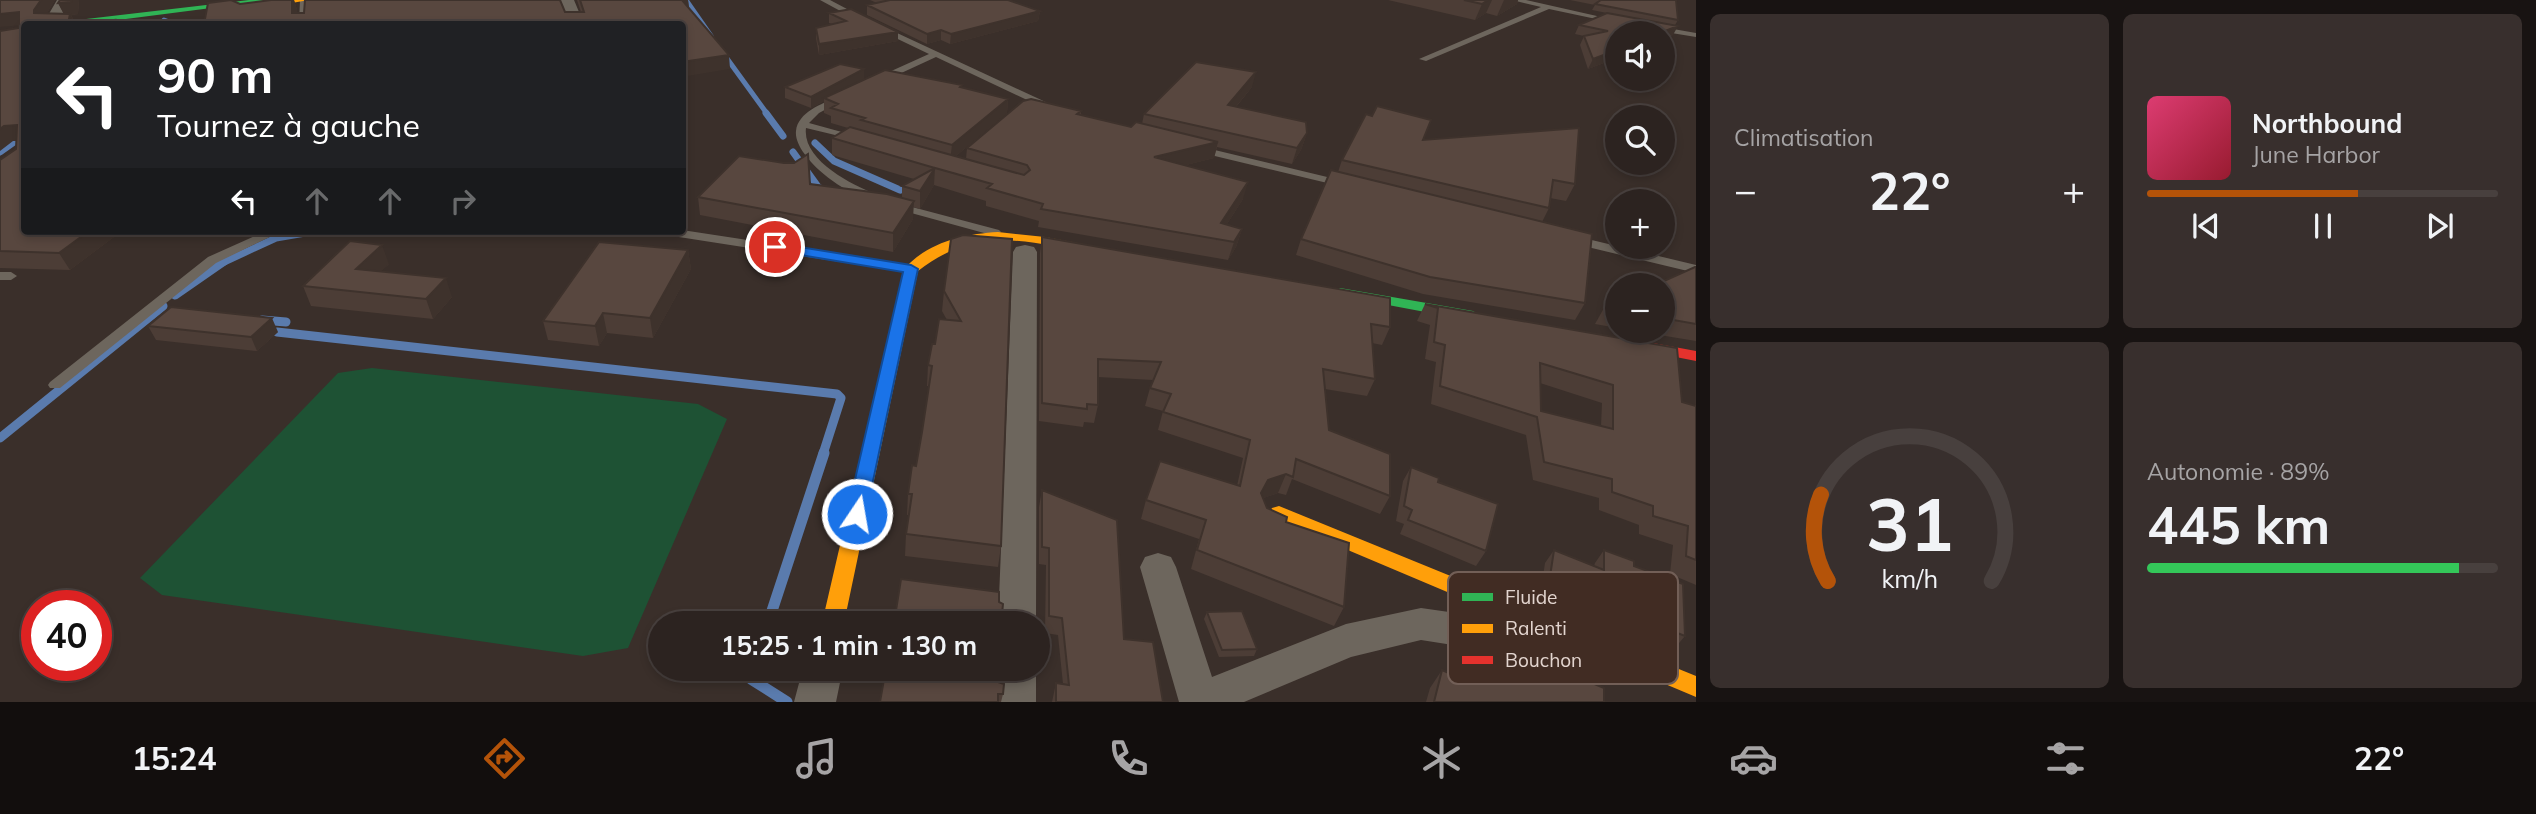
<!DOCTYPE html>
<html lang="fr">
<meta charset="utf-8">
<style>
:root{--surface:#2c2320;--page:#382f2d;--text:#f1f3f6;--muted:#a6a4a5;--line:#48403e;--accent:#b45309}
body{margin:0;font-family:Mulish,sans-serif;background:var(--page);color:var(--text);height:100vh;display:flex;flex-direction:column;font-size:26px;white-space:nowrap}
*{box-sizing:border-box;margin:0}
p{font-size:23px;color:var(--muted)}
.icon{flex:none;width:38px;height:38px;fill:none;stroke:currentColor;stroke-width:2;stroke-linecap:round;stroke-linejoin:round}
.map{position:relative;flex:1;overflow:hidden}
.details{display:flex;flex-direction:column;gap:14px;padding:14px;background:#181312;width:840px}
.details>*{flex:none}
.hud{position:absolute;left:21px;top:21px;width:665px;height:214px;border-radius:7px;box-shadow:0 4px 10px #0003,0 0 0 2px var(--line);background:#202124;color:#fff;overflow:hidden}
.controls{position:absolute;left:1605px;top:21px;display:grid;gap:14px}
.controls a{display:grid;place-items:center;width:70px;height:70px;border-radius:50%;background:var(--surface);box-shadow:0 4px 10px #0003,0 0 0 2px var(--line);font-size:35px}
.speed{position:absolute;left:21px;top:590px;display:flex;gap:14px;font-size:35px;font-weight:700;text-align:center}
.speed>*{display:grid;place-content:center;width:91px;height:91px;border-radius:50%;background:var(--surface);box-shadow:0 4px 10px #0003,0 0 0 2px var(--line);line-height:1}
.speed .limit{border:10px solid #d22;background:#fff;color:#111}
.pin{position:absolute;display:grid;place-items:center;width:60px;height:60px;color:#fff;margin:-30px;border:4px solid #fff;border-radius:50%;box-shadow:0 2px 7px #0007}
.me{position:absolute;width:77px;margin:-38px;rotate:12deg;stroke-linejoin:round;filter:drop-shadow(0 0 5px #0008)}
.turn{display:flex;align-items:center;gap:24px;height:147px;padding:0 21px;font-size:32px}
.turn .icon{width:91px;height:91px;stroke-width:2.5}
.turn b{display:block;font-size:49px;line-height:60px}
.lanes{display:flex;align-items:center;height:66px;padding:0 21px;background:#0003;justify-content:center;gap:35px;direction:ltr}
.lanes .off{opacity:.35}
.big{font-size:52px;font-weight:700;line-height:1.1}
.details .tile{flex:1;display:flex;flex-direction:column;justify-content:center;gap:10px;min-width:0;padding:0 24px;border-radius:10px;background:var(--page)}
.details .dial{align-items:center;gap:0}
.dial svg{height:182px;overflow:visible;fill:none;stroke:var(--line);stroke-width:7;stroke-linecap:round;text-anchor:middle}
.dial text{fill:var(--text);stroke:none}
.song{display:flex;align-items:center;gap:21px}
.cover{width:84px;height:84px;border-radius:10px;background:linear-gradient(135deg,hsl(340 70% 55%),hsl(350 70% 35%))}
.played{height:7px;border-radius:4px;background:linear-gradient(90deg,var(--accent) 60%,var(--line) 60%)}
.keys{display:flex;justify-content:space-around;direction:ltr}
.heat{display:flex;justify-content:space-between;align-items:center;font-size:38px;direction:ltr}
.charge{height:10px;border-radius:5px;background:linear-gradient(90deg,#34c759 89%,var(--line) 0)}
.details .tiles{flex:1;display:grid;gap:14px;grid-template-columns:repeat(2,1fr)}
.trip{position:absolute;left:648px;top:611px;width:402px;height:70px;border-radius:35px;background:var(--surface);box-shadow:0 4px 10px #0003,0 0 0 2px var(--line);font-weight:700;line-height:70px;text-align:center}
.dock{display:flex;height:112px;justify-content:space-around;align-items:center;background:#120e0d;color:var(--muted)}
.dock .icon{width:49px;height:49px}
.dock .on{color:var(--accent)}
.dock b{font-size:32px;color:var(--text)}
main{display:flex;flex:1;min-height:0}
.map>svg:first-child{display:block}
</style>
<main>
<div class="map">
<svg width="1696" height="702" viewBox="0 0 1696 702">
<rect width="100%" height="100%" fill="#3a2f2a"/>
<path fill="#1e5234" d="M372,368l326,36 29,15 -99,229 -45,8 -421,-61 -22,-17 198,-205z"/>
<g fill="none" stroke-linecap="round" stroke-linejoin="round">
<path stroke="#5a7bad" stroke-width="5" d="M686,0l25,36
M164,20l10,4
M723,53l45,62"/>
<path stroke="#5a7bad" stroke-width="7" d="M766,113l17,23
M815,143l19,18 66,29
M0,152l24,-17
M793,152l26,36 6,1
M222,263l54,-25 41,-7"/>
<path stroke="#5a7bad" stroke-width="9" d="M175,295l49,-34
M262,320l24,2
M277,332l560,62 4,4 -18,56
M0,438l163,-132"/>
<path stroke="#5a7bad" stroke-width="11" d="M768,623l56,-170
M750,668l-2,6 3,5 36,23"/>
<path fill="#6d665d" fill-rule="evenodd" d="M300,0h8l-1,24h-8z
M820,0h10l34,18 -7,2z
M1512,0h14l93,21 -4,2 -66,-14 -123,52 -7,-2 122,-52z
M882,26l168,78 2,2 -8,2 -108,-51 -52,24h-6v-4l51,-23 -50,-24 -1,-2z
M1656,26l40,7v4l-43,-7 -1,-2z
M837,97l8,2 -26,14 -10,10 51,14v4l-54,-13c-4,32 45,56 69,66v4c-24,3 -82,-41 -79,-67 2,-19 26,-27 41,-34z
M1198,146l150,36 1,2 -5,3 -150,-36 -1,-2z
M897,203l102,27 2,2 -6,4 -102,-28 -2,-2z
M682,230l229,35 6,4 -6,4 -245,-38 -6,-4z
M266,231h16l-66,32 -156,125h-10l-2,-3 2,-3 158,-125z
M1575,236l121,29v8l-125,-30 -2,-3z
M0,272h11l6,4 -6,4h-11z"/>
<path fill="#6d665d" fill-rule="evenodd" d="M57,0h14l-14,24h-14z
M560,0h14l10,24h-14z
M1025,245l9,2 3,5 -1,371h-38l15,-371 3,-5z
M1158,553l13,4 5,10 36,110 134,-53 75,-16 146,21 14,5 6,12 -6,12 -14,5 -146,-23 -70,17 -107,45h-65l-39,-135 5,-10z
M803,668h40l-7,34h-42z
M996,668h40v34h-42z"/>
<path fill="#30b455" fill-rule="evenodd" d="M249,0h25l-187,24h-22l4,-3z
M1340,288l133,23 8,5 -8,5 -138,-26 -2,-3z"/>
<path fill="#ff9f0a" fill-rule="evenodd" d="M286,0h23l-64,11 -4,-3z
M998,232l47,5 49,9 7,4 -7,4c-68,-13 -117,-29 -176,17l-74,352h-22l82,-354c24,-27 60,-35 94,-37z
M1279,506l417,170v21l-424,-179 -3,-5 3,-5z"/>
<path fill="#e5322d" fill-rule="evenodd" d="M1626,338l70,13v10l-76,-15 -2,-3 2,-3z"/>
</g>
<path fill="#4c3d36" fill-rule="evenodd" d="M0,0h55l-8,13 17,1 -6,-11 2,-3h19l-1,14 -7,1 4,8 39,-3 3,4h-93v207h98l-52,39 -70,-2v-108l16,-11v-8h-3l6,-115z
M292,0h2l3,10v3l284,-1 -4,-12h111l1,8 41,61 -48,-45h-478l36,-20z
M870,0h138l32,11 -2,10 -88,23 -9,-4 -14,4 -60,-29v-10l10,-2z
M1388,0h130l-1,4 -20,12 -11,-3 -11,7z
M1570,0h106l2,20 -3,5 -2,10 -11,4v-6h-45v25l-29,11 -8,-24 4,-9 -9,-2 4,-9 28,-12 -15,-3 3,-5z
M829,13l69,19v9l-79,14 -3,-17v-10l16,-4 -3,-1z
M864,80l98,5v2l46,12 -1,14 -51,43 10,3 1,-11 114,-37v4l50,12 11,-3 2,-10 108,-27 -16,20 71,26 -6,17 -9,14 -75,-17 -3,11 -28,7 57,34 -16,25 15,5 -6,18 -8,13 -190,-33 1,-6 -53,-15v-5l-52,-16 -14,24 -7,-2v12l-20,33 -193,-37 -2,-18 112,-13 92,14v-12l12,-7 -82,-24v-17l16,-10 -17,-5v-7l-7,-3v-12l-13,7 -26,-10v-11z
M1423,140l152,44 -9,17 -16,-3 -1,10 -7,14 43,81 -10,17 -152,-26 -127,-39 5,-16 37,-67 4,-12z
M1042,237l348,90 -8,18 -10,-2 3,36 -8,17 -42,-7 4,41 61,66 -10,18 -88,-35 -6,16 -8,-2 -15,5 4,10 19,14 58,85 -10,19 -143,-57 8,-30 -58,-20 5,-19 91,-14 6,-28 -85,-28 5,-19 -18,-5 5,-18 3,-8 -55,-3v28l-4,18 -10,-1 -1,5 -44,-6 1,-168z
M951,239l50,307 -3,21 -93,-11 1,-22 3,-19h-2l1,-21 8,-28 6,-34 7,-46h-2l1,-21 7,-21 12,-24 -5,-9 2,-20z
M688,250l3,19 -38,69 -46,-5 -8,13 -51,-6 -5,-19z
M389,264l-8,7 71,26 -19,22 -122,-13 -8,-20z
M1696,267v74l-61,-10h27v-46z
M1617,303v25l-22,-4 9,-16z
M1425,304l252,44 5,54 14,4v179l-26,-11 3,-29 -34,-11v-9l-40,-15v-12l-66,-18 -7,-45 -95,-31 5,-42 -11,-3 5,-34 -13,-4zM1540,383l62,20 -1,23 -60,-15z
M148,326l130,6 -21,19 -101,-11z
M1411,467l27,15 48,69 -10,15 -76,-32 4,-10 -8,-3 7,-40z
M1042,490l82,149 39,63h-111l4,-19 7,1 -5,-49 -13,-2 1,-68 -7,-1v-57z
M1554,550l40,16 1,-3 9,-13 30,16 51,70 -11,13 -134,-53 5,-33z
M1207,612l50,37 -3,7 -35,1 -15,-38z
M1467,638l39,17 5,-6 93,53h-178l4,-14 12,-18 9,4 4,-18z
M995,681l8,13 -2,8h-121z"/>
<path fill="#3e322c" d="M41,0h14l-14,23 -7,-10v-3z
M72,0h7l-1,14 -7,1 4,9h-6l-11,-21z
M292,0h2l3,10v14l-5,-11z
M680,0h8l1,8z
M1488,0h4l-6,13 -11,7 7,-16z
M1504,0h14l-1,4 -20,12z
M1040,11l-2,10 -88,23 1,-10z
M19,12l5,13 -24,2v-13z
M1678,26l-5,9 -11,4v-6h-2z
M941,30v10l-14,4v-10z
M898,32v9l-79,14v-11z
M1617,50v8l-29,11 5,-10z
M729,55l1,14 -48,8v-15z
M864,69v11l-40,18v3l-13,7v-11z
M1256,72l-4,15 -28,34 4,-16z
M1008,99l-1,14 -57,48 2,-16z
M17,125l7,15 -11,1 -13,10v-22l4,-3z
M1307,133l-6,17 -9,14 5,-16z
M1218,142l-4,16 -64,16 4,-17z
M935,168l-1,17 -14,24v-18z
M1248,182l-5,17 -27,42 5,-18z
M914,201l-1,18 -20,33v-19z
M1242,229l-6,18 -8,13 6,-18z
M89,231h33l-52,39 -11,-17z
M382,245l7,19 -26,24 -7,-19z
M688,250l3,19 -38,69 -3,-20z
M446,278l6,19 -19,22 -7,-20z
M603,313l4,20 -8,13 -4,-20z
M272,318l6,14 -21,19 -6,-14z
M1286,474l-8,19 -17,6v-6l7,-13z"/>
<path fill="#58473f" stroke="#3e322c" stroke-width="2" fill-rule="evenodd" d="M0,0h41l-7,10v3l36,1 -2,10 46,-4 -4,4h-86v207h65l-30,22 -59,-2v-91l16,-11 1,-24 -13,1 -4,3v-98l19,-3v-16l-19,2z
M60,0h12l-1,2 -13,1z
M231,0l9,4 31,-4h21v13h12l1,-13h255l5,12h19l-4,-12h102l47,55 -47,7v-38h-478l4,-21z
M890,0h118l32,11 -89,23 -10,-4 -14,4 -60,-29z
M1464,0h24l-6,4z
M1601,0h75l2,20 -83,-16z
M851,9l47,23 -79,12 -3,-16 30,-7 -17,-8z
M1607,13l71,13 -18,7h-43v17l-24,9 -9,-23 24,-5 -29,-6z
M1196,62l60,10 -28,33 78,17 1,11 -10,15 -153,-34z
M840,64l24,5 -53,28 -26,-10z
M885,70l77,15 -2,2 48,12 -56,46 -91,-25 4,-2 -34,-10 7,-4 -14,-6z
M1031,99l50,12 -4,3 54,13 5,-5 82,20 -64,15 94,25 -27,41 21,6 -8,13 -193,-33 2,-5 -56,-16 5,-4 -57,-16 -15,23 -18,-5 33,-18 -103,-30 18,-11 174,48 6,-5 -3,-5 -60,-17 56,-47z
M1377,106l54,14 -8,20 156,-12 -4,56 -22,-4 -4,28 -207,-48 24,-46 6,2z
M808,154l2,30 77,10 27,7 -21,32 -195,-36 41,-41 45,7h10z
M1331,170l261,64 -7,69 -155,-26 -129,-38z
M963,235l49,4 -11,307 -95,-12 6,-40h-4l4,-29 4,1 6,-34 10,-66 -4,-1 4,-21h3l4,-25 22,2 -17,-30 7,-52z
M1042,237l348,61v29l-19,-3 4,55 -52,-10 6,61 61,24v42l-94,-37 -3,18 -7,-3 -18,6 -7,13 6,15 20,9 -1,5 63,21 -5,64 -147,-57 9,-30 -60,-20 14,-39 80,25 10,-46 -87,-28 8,-18 -21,-6 11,-26 -63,-3v46l-11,-1v5l-45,-6z
M350,241l32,4 -26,24 90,9 -20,21 -123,-13z
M599,242l89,8 -38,68 -47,-5 -8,13 -52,-5z
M1695,267h1v57l-34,-6v-33h-7z
M1617,303v8l-13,-3z
M1425,304l252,44 5,54 14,4v154l-10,-4 2,-30 -35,-10v-10l-41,-14v-13l-68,-17 -7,-45 -97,-31 5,-41 -11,-3 4,-34zM1540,363l73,22v44l-72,-18z
M171,307l101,11 -21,19 -103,-11z
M1411,467l28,11 -1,4 60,22 -12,47 -78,-31 4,-10 -8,-4z
M1042,490l75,30 7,119 29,3 10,60h-107v-19l13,2 -7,-67 -13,-2v-68l-7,-1z
M1554,550l50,20v-20l30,11v5l49,18 2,52 -136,-53z
M901,579l98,13v10l4,2 -2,19h-107z
M1242,611l15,38 -35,1 -15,-38z
M1467,638l42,18 2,-7 93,39v14h-170l8,-32 16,7z
M886,668h110l-1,13 9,3 -1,10h-5v8h-118z"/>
<path fill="#1a73e8" stroke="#114b97" stroke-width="2" d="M775,243l136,22 7,4 -52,245 -2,5 -7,2 -7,-2 -3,-5 56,-242 -133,-22 -2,-3z"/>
<rect x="1448" y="572" width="230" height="112" rx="10" fill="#412c23" stroke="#725f57" stroke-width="2"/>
<rect x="1462" y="593" width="31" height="8" fill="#30b455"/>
<rect x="1462" y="624" width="31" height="9" fill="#ff9f0a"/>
<rect x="1462" y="656" width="31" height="8" fill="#e5322d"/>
<g font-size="19" fill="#e3d5cf">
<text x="1505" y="604">Fluide</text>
<text x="1505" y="635">Ralenti</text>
<text x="1505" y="667">Bouchon</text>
</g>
</svg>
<div class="controls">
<a><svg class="icon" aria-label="sound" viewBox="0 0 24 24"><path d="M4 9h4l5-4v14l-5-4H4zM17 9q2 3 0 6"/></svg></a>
<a><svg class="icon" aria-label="search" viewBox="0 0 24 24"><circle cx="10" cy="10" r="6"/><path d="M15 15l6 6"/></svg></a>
<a>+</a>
<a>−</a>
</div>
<div class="speed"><div class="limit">40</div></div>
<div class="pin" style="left:775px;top:247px;background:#d93025"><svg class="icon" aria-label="arrive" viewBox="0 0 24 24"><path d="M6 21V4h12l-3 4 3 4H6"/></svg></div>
<svg class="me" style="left:857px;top:514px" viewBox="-20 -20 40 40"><circle r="17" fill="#1a73e8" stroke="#fff" stroke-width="3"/><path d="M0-11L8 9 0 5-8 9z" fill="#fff"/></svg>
<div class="trip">15:25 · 1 min · 130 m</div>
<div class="hud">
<div class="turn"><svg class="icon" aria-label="left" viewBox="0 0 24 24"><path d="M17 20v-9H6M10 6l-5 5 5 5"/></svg><div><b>90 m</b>Tournez à gauche</div></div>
<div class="lanes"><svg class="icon" aria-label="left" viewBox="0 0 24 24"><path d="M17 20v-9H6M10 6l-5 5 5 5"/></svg><svg class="icon off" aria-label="ahead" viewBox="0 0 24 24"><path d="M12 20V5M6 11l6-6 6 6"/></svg><svg class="icon off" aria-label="ahead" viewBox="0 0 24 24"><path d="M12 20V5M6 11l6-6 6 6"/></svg><svg class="icon off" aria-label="right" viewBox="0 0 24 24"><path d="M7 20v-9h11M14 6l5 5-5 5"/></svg></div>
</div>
</div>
<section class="details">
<div class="tiles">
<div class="tile"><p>Climatisation</p>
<div class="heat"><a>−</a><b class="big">22°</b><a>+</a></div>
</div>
<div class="tile">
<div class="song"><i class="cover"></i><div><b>Northbound</b><p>June Harbor</p></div></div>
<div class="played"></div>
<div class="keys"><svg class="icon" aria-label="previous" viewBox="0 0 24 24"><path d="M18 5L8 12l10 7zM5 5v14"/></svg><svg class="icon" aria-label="pause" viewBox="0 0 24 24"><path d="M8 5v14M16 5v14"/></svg><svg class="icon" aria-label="next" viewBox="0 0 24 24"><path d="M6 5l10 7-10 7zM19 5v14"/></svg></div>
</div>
<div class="tile dial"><svg viewBox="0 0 100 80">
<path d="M14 69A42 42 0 1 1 86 69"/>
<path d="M14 69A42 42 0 0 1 11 31" stroke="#b45309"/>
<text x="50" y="56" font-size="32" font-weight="700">31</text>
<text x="50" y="72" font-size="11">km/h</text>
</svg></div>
<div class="tile"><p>Autonomie · 89%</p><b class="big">445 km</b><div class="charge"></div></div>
</div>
</section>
</main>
<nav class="dock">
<b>15:24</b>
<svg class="icon on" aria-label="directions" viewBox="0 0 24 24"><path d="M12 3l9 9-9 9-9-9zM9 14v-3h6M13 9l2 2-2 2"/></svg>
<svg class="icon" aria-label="music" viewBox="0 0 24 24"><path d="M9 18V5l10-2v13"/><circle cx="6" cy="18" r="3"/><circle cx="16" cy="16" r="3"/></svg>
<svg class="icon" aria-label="phone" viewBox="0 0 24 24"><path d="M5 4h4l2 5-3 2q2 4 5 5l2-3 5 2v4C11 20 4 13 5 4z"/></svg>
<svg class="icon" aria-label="climate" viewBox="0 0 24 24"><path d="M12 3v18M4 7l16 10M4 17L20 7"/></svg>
<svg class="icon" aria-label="car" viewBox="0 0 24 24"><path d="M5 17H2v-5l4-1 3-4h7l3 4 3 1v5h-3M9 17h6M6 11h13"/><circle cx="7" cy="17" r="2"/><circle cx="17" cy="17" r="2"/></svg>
<svg class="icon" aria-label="filters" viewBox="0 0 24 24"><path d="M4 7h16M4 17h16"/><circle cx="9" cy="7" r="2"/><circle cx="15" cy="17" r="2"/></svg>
<b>22°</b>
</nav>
